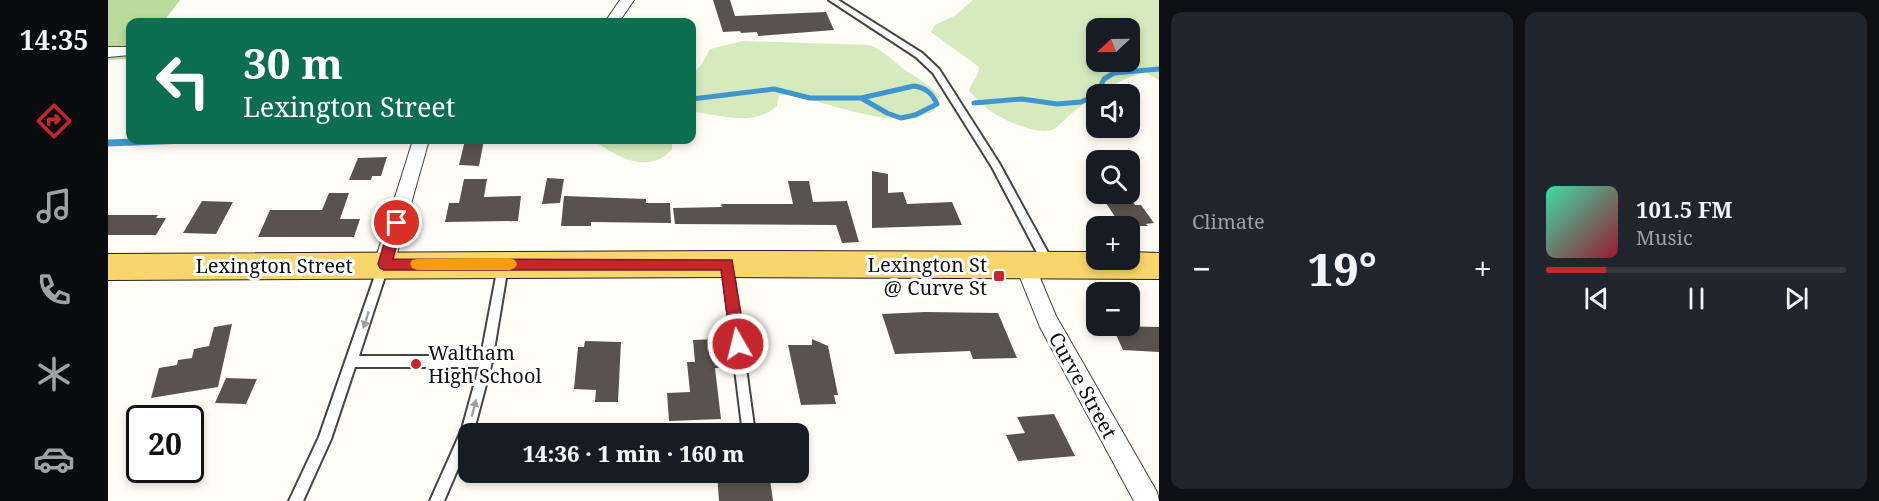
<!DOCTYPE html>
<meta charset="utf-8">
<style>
:root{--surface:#171b24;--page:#20242c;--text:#f1f3f6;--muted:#9ea1a6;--line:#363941;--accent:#c4262e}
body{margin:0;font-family:"Noto Serif",serif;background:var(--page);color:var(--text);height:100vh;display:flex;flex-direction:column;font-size:22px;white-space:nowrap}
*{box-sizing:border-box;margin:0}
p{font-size:20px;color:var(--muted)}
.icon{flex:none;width:33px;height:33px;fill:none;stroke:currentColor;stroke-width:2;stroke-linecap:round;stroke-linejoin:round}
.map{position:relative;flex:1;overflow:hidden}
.details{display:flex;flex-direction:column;gap:12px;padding:12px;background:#0d0f14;width:720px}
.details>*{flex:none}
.banner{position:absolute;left:18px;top:18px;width:570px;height:126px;border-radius:12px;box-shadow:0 3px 9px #0003;background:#0b6e4f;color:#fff;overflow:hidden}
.needle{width:39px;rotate:248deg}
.fabs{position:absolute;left:978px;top:18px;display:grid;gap:12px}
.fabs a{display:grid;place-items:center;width:54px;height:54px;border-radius:12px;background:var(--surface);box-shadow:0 3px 9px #0003;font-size:30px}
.speed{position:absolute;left:18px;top:405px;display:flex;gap:12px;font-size:30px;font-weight:700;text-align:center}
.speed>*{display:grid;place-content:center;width:78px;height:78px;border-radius:50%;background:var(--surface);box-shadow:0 3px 9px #0003;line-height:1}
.speed .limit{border:3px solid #111;border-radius:9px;background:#fff;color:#111}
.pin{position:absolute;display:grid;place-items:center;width:51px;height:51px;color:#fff;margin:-26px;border:3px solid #fff;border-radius:50%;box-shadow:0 2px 6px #0007}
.me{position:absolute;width:66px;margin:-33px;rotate:352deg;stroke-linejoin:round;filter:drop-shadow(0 0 4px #0008)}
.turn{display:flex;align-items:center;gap:21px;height:126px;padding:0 18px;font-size:27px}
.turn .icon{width:78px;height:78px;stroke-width:2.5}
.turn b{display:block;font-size:42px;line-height:51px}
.big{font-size:45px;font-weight:800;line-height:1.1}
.details .card{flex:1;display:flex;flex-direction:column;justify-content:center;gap:9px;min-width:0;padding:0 21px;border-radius:12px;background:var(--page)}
.song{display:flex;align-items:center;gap:18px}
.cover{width:72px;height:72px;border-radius:9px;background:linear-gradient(135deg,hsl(160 70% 55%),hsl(350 70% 35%))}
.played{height:6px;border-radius:3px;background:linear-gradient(90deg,var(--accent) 20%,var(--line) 20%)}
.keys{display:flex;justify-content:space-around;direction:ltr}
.heat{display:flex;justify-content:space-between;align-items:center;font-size:33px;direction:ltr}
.details .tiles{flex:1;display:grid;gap:12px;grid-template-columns:repeat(2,1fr)}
.trip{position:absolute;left:350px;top:423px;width:351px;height:60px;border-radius:12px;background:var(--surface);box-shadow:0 3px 9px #0003;font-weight:800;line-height:60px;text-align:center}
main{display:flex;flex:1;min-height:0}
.tab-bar{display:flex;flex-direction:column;width:108px;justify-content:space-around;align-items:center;background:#090b0e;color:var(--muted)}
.tab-bar .icon{width:42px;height:42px}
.tab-bar .on{color:var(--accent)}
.tab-bar b{font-size:27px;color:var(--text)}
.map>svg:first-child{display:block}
</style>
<main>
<nav class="tab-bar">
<b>14:35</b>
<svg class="icon on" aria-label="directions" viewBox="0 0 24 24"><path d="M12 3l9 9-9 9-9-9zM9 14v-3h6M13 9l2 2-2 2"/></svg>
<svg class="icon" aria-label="music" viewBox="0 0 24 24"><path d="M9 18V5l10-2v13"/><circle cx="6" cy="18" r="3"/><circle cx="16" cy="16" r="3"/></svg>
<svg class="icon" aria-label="phone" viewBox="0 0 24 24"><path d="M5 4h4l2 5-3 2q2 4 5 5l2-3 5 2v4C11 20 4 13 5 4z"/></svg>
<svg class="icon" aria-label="climate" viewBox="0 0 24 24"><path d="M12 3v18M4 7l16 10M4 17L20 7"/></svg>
<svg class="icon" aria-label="car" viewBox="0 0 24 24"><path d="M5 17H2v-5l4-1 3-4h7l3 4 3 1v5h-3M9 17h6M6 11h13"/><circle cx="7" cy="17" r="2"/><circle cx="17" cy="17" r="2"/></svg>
</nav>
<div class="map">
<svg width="1051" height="501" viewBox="0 0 1051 501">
<rect width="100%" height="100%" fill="#fffdf5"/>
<path fill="#d5ebbd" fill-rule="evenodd" d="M865,0h186v80l-14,-8c-29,8 -49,23 -73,41 -7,5 -12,14 -21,17 -15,5 -53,-12 -65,-22 -6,-5 -11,-11 -17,-17 2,-9 10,-15 10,-24l-48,-35 4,-7 21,-10zM988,28h34v34h-34z
M635,41l127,4c14,6 23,16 35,25 12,8 24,14 34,25l-5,16c-6,2 -12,5 -18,7 -29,7 -93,-16 -125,-23h-12l-2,11c-25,22 -56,8 -85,6v-38l9,-9 9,-16z
M485,140h79v9c-23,27 -57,7 -79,-9z"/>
<path fill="#b9dc9c" d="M0,0h72l-17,22h-33v37l-22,1z"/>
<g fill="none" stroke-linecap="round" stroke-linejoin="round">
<path stroke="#3f96cf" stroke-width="5" d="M806,86c12,2 18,7 23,18l-22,11 -14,3 -14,-5 -26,-15z
M584,99l82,-10 36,9h51
M866,103l48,-4 35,5 24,-2 15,-7 8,-16 10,-6 45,-4"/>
<path stroke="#3f96cf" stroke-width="7" d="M0,143l78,-3"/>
</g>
<path fill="#5a524d" d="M605,0h17l5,16 91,-4 8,18 -76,6 -1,-4 -16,1 -2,-4 1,2 -17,1z
M357,140h19l-5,26 -20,-1z
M279,157l-6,19h-9l-1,4h-22l9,-22z
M764,171l16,3v19l15,-1 4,12 45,-2 10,23 -90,3z
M439,178l17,1 -4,24 -18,1z
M356,179h23l-3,18 37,-1 -3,25 -73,1 4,-19h10z
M680,181h21l4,21 34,-1 12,41 -17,1 -6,-18 -161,-1 -2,-16 49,-1 -1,-3h72z
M221,193h20l-9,26h20l-6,18h-96l12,-27h52z
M456,196l82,3v4h24l1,20 -80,-1v4h-30z
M1003,198h20l4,7h6l13,18 -8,1 2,2h-27l-15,-23h8z
M94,201l31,1 -17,32 -33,-1z
M0,215h50l-2,3h10l-10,17h-48z
M817,312l73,1 19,45 -44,1 -3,-8 -75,3 -13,-40z
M124,324l-14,63 -67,11 8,-30 18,-3 1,-5 14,-2 2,-9 15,-3 5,-19z
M1004,326l47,1v25l-36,-2z
M610,339l4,29h-7l6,51 -52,2 -2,-28 23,-1 -3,-30h8l-2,-22z
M704,339l16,7 10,49h-4l2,9 -35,1 -13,-60h24z
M477,341l36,1 -3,60h-23l1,-12 -22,-1 4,-42h6z
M118,378l31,1 -11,25 -31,-1z
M946,414l21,42 -57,5 -12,-26 19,-2 -8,-16z
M609,472h52l4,29h-54z"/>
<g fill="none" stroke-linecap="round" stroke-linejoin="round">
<defs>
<path id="lane" d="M721,0h9l84,53 17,16 60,94 53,97 1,3 -1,3h-8l-52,-99 -59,-94 -17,-16z
M619,260l4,1 1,3 23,170h-12l-21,-170 1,-3z
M395,262l4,1 1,3 -16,96 -18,68 -1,4h-5v11l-24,56h-14l32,-72 17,-62h-124l-24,72 -28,62h-14l30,-64 60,-173h8l1,3 -29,89h122l17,-90 1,-3z"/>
<path id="street" d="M512,0h14l-15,22h-14z
M0,47h22v8l-22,2z
M305,140h16l-35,124 -3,6 -7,2 -7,-2 -3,-6z
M917,257l7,2 24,57 101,176 2,9h-25l-94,-174 -25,-62 3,-6z"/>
<path id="primary" d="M619,251l369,1v8h34v-8l29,1v26l-432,-2 -619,3v-26z"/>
</defs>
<use href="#lane" stroke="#444" stroke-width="4"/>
<use href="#street" stroke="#444" stroke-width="2"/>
<use href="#primary" stroke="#222" stroke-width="2"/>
<use href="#lane" fill="#fff" fill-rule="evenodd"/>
<use href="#street" fill="#fff" fill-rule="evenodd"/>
<use href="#primary" fill="#f9d66b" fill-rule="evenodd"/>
</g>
<defs><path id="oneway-solid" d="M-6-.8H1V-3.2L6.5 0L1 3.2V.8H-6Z" transform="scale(1.5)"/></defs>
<g fill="#a0a0a0">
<use href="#oneway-solid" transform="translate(258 320) rotate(108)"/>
<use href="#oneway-solid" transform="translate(366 408) rotate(-75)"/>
</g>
<path fill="#c4262e" stroke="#7f191e" stroke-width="1.5" d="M289,218l6,5 -10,36 339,1 14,84 -2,5 -6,2 -5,-2 -2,-5 -10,-74h-337l-4,-2 -2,-4 12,-41z"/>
<path fill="#f59e0b" d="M402,258l5,2 2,4 -2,4 -5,2h-93l-5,-2 -2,-4 2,-4 5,-1z"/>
<g fill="#c4262e" stroke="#fff" stroke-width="2">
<rect x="885" y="270" width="12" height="12" rx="3"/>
<circle cx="308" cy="364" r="6"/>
</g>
<g text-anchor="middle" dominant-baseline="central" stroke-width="6" stroke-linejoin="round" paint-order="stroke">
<g font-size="20" fill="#111" stroke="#fff" text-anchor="end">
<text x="879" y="264">Lexington St<tspan x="879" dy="23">@ Curve St</tspan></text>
<text x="320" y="352" text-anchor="start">Waltham<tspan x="320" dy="23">High School</tspan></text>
</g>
<g font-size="20" fill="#111" stroke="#fff">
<text x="166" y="265">Lexington Street</text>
<text transform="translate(975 385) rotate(61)">Curve Street</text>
</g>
</g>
</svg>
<div class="fabs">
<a><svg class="needle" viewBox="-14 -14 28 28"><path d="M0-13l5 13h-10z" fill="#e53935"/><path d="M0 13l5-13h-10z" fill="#9ea1a6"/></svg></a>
<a><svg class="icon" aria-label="sound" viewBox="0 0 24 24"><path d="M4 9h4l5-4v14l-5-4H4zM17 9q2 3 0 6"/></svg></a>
<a><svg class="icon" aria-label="search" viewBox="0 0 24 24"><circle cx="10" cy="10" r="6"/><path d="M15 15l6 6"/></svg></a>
<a>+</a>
<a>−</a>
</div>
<div class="speed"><div class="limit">20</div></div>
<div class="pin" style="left:289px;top:223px;background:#d93025"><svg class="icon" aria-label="arrive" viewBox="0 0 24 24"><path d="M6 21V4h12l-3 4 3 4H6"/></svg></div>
<svg class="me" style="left:630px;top:344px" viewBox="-20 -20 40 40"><circle r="17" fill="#c4262e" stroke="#fff" stroke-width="3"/><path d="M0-11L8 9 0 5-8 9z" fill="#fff"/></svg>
<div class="trip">14:36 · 1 min · 160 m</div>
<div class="banner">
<div class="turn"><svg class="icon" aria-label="left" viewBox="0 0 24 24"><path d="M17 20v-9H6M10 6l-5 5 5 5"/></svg><div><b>30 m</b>Lexington Street</div></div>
</div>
</div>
<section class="details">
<div class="tiles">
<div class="card"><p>Climate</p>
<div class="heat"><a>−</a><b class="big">19°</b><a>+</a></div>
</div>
<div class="card">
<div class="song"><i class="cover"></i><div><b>101.5 FM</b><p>Music</p></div></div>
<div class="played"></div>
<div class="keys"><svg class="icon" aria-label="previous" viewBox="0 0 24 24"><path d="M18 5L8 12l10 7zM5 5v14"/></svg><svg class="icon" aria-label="pause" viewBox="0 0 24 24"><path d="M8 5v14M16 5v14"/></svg><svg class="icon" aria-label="next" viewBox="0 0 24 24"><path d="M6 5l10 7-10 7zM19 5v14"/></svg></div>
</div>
</div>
</section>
</main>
